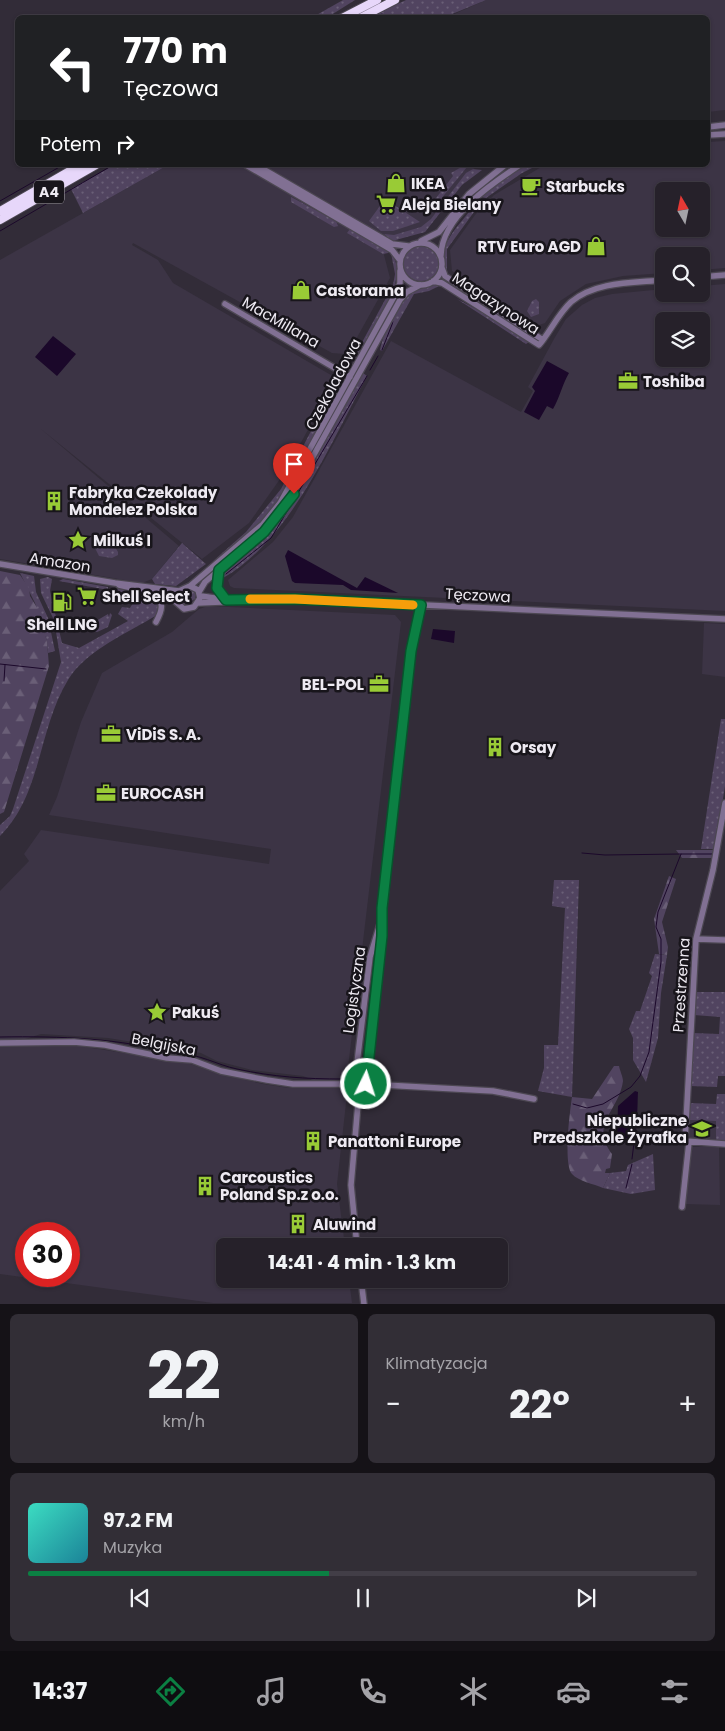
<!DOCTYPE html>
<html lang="pl">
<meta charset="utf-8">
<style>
:root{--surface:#26212a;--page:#322e36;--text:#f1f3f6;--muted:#a4a3a8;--line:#423e47;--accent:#0b8043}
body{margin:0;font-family:Poppins,sans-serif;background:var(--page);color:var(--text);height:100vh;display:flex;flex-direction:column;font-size:19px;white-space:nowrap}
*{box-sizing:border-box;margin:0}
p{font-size:16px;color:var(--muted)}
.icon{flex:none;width:28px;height:28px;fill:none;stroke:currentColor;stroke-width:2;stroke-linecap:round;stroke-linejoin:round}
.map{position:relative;height:1304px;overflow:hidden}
.sheet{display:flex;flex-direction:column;gap:10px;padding:10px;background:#151217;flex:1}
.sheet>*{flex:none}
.top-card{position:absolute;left:15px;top:15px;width:695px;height:152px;border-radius:8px;box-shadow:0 1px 4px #0004,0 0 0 1px var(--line);background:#202124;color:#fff;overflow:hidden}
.needle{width:32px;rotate:351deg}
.buttons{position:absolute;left:655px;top:182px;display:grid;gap:10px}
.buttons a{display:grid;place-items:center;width:55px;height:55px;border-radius:8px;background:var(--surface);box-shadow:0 1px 4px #0004,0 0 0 1px var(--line);font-size:25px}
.speed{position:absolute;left:15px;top:1222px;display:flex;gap:10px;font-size:25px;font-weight:700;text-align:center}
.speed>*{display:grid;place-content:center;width:65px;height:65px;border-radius:50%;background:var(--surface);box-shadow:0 1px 4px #0004,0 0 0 1px var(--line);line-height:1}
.speed .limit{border:8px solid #d22;background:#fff;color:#111}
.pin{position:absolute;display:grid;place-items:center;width:42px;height:42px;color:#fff;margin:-51px -21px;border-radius:50% 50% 50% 0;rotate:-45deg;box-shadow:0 0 5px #0007}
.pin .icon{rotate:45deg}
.me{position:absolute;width:55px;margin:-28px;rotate:4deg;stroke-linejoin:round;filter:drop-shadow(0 0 4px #0008)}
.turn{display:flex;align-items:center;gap:18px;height:105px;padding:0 25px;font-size:22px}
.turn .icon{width:65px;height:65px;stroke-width:2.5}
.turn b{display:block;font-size:35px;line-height:42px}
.then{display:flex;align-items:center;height:48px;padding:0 25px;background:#0003;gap:10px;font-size:19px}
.big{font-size:38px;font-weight:700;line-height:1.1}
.sheet .tile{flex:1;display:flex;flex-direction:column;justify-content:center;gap:8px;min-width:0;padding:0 18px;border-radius:8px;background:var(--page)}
.sheet .dial{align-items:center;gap:0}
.dial b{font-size:65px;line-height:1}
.song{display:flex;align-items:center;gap:15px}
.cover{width:60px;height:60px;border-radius:8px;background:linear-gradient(135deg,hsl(170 70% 55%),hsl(190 70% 35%))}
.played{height:5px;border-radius:2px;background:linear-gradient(90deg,var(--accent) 45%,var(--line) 45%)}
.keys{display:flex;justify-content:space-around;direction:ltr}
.heat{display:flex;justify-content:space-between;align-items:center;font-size:28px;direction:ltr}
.sheet .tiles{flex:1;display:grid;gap:10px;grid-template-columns:1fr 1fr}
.tile:last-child{grid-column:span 2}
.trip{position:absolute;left:216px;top:1238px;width:292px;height:50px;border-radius:8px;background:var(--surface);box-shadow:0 1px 4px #0004,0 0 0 1px var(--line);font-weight:700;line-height:50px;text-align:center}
.menu{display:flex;height:80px;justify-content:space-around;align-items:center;background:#0f0d11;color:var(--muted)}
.menu .icon{width:35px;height:35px}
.menu .current{color:var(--accent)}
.menu b{font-size:22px;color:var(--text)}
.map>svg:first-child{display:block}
</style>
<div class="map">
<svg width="725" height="1304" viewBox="0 0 725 1304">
<defs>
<pattern id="grass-dots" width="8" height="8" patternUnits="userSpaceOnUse" patternTransform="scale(1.25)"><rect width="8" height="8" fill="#514460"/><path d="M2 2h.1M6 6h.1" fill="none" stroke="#6a5f77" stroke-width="1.8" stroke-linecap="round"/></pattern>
<pattern id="forest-firs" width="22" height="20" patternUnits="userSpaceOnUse" patternTransform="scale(1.25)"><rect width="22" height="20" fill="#514460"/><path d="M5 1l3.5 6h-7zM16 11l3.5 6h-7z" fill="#6a5f77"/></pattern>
</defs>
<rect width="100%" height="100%" fill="#322c38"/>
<path fill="#3c3445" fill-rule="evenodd" d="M486,0h239v110l-17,2v-94h-263z
M725,141v127l-24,2v-14h-37v17l-41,3 -37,8 -26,17 -15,22 -9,3 -84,-55 -2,-21 25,-35 19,-20 49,-29 165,-1v-23zM664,191h37v38h-37z
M168,165h302l7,6 -15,13 -37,48 -8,-1 -25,11 -8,13 6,23 -40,72 -5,4 -13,-1 -199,-110 -1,2 26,15 15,23 163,95 -51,94 -36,51 -47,36 -161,-130 138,117 -27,33 -10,4 -142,-24v-299z
M725,284v327l-491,-23 -4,-2 -2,-6 45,-38 20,-25 98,-176 130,71 12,-21 -5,-4 26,-48 12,-20 16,-14 13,-7 17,-4 52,-5v5h37v-8zM664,321h37v38h-37z
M208,606l187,9 6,7 -54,454 -8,5h-24l-12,-5 -51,-6 -35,-9 -16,-8 -93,-15 -67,-4 -16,5 -25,1v-149l29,-30 -5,-7 17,-24 228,34 2,-15 -222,-34 8,-18 24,-75 21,-49 70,-41 27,-23z
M704,623l21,1v53l-23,-3z
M73,1045l115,18 28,10 47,11 26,4h53l5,6 -10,90 8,62h-120v33h124l3,24h-139l-213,-29v-228zM26,1234h43v42h-43z
M688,1120l28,1v19h-27l-2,-3z
M719,1146l1,59 -35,-1 6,-57z"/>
<path fill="url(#grass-dots)" d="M343,0h12l-27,17h-15z
M406,0h80l-41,17h-75z
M114,165h54l-85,48 -12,-24z
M465,165l2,2 -40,49 -4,-1 30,-39 -2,-3z
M527,165h11l-16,8 -36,25 -5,-1 26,-21z
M473,169l9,1 -20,15 -37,47 -33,9 -8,-7 10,1 27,-8 10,-8 35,-46z
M291,197l45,24 2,5 -4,1 -43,-25z
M385,199l35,23 -27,9h-12l-12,-10z
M482,201l-35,48v25c-14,-19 6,-43 18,-57 5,-6 9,-14 17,-16z
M350,229l39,22 -1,2 -5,1 -36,-21z
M403 263a18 18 0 1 1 36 0a18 18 0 1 1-36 0Z
M391,253c22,27 -24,84 -38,109l-1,-1 41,-76 2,-11z
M433,284l8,1 -12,6 -15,3 -32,57 -2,-1c4,-18 14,-44 28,-55 7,-6 17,-7 25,-11z
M457,299l25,13 47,30 -3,2z
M536,299l3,3v12l-8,3 -4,-6 5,-10z
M363,373l4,3c-36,67 -77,164 -144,202l-2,8h-2l1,-9 45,-38 14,-18z
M325,404l3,1 -7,21 -42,74 -20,24 -47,38 34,-30 35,-43z
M99,540l4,7 9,-5 6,10v3l-6,3 -13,-2 -4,-8z
M182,543l24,21 -30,22 -21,-2 -3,-5z
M20,573l14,3 2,16 12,26 7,33 -7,2 -1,-11 -12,-39z
M48,577l4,2 -2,12 12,52 17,5 49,-27 -10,-7 4,-7 8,1 3,-5 -4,-7 -12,-2 1,-6 35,6 7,7 -3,14c-29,18 -71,35 -89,65 -30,49 -26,114 -68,156v-11l10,-9 3,-7 48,-147 -7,-42 -13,-27 -1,-14z
M63,579l45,8v3l-49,-9z
M192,589l4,5 -1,5 -12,6 -3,-4 1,-6z
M108,614l1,3 1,-4 2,2 -4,12 -11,5 -13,-4z
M721,719h4v67l-10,63h-14z
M554,880h25l-7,217 -34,-6 6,-23v-23h14l7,-137 -13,-2z
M655,954l12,1 -6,38 -3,45 -12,44 -13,-22v-22l-4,-9 7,-18h4l12,-35 -3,-3z
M695,992h30v84h-7l-1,11 -27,-1 3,-53 26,1 1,-17 -26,-2z
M361,1065l4,5 -2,16 -4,3 -4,-3 2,-18z
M717,1094h8v46h-9v-19l-28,-1 1,-17 27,1z
M653,1154l2,36 -24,4 -28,-6 7,-15 16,-2 2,-6z"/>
<path fill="url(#forest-firs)" d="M0,571l20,4 9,13 1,8 9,15 8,31 2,24 -45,146 -4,2z
M676,850h38l-2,8h-30z
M669,876l7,3 -14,43 6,25 -1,8 -8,-1 -5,-35z
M614,1066h5c1,5 4,11 4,15 -4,30 -34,43 -11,73l-2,14 -4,1 -1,4h5l-7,15c-9,-4 -25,-7 -31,-14 -9,-10 -2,-64 0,-77l20,2z"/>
<path fill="#1b082a" d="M53,336l23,18 -19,22 -22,-19z
M547,361l22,12c-7,12 -9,24 -16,36l-6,-3 -8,14 -15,-8 11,-21 -3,-4z
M288,550l69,38 8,-11 33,16 -47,-3 -8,-5 -48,-2 -3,-2 -7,-25z
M433,629l22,2 -1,12 -23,-4z
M635,1091l3,1c-1,14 1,35 -8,46h-13l1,-32z"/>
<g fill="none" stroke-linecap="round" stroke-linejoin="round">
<path stroke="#1b082a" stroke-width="1" d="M374,18l8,-4
M0,201l63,-36
M0,231l113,-66
M382,350l11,-28
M370,370l8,-14
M226,574l45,-36 5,-8 91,-154
M0,664l46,5
M4,681l1,-16
M582,853l23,2 76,-1
M0,1037c61,-1 119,1 178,17 20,-1 39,11 59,15 37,8 68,10 106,10
M573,1104l14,4 16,-4 28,-17 9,-11 9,-24 12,-90v-23l-5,-12 2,-15 23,-58h33
M632,1159l5,-40
M626,1188l6,-24"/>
<defs>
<path id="minor" d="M708,127l17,-2
M708,135l17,-1
M246,165l146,85 7,9
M256,165l136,79 16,2
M421,241l18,-9 30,-38 36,-29
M400 264a21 21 0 1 1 42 0a21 21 0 1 1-42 0Z
M441,255c1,-38 50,-71 79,-90
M442,268l3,8 98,64
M701,277l24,-2
M433,281l9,2 97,62c11,-13 19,-31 32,-43 25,-21 63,-19 93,-22
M225,304l125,73
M0,564l115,19 64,8
M219,570c-3,13 -3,24 10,31
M119,585l57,13
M190,586l8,4 2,8 -6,9 -10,2 -8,-7 3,-11 11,-5 73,-62 17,-21 115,-208 5,-12v-12
M199,592l6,-10 59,-50 17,-18 119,-214 7,-8 13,-7
M154,593c11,9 8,18 2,29
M201,596l20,3
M198,603l97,-4 430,20
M725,803l-12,67 -17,69 -11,202 40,3
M696,939l29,1
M0,1043l74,-1 31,3 62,13 25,2 29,11 46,9 26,4h59
M361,1062l4,2 3,5 -3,19 -7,4 -5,-3 1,-23z
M357,1063l13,-106 10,-33
M367,1066l42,-401 12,-60
M366,1084l127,7 41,8
M682,1207l7,-65
M357,1246l-6,-61 8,-93
M361,1279l3,25"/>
<path id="highway" d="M342,18l35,-18
M360,18l35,-18
M0,211l80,-46
M0,220l96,-55"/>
</defs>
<use href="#minor" stroke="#4c4752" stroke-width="8"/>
<use href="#highway" stroke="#4c4752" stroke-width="10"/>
<use href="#minor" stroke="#817093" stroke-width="5.5"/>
<use href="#highway" stroke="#e7d7fa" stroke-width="8"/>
</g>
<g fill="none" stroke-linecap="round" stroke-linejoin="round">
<defs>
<path id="route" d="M294,494l-30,38 -45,38 -2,18 9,12 69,-1 126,6 -10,46 -29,257v28l-16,148"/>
</defs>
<use href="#route" stroke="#07532c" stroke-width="12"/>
<use href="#route" stroke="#0b8043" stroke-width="9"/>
<path stroke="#f59e0b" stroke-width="9" d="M250,599h45l118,6"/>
</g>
<defs>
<symbol id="shop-bare" viewBox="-9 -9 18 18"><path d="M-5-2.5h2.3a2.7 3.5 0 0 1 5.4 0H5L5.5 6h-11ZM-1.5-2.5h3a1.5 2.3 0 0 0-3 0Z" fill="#99cb36" stroke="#18151b" stroke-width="2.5" paint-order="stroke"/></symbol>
<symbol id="cafe-bare" viewBox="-9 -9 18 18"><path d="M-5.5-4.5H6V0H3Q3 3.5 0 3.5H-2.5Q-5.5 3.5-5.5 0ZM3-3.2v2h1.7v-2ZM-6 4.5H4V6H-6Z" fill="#99cb36" stroke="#18151b" stroke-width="2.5" paint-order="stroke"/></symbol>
<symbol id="supermarket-bare" viewBox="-9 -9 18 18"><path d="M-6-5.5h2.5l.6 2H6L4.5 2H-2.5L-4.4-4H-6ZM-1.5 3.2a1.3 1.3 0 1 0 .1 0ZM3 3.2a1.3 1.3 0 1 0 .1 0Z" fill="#99cb36" stroke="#18151b" stroke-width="2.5" paint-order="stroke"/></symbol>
<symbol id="office-bare" viewBox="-9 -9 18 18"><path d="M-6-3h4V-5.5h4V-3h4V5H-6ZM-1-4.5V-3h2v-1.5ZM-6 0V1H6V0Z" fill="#99cb36" stroke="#18151b" stroke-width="2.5" paint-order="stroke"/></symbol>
<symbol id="building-bare" viewBox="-9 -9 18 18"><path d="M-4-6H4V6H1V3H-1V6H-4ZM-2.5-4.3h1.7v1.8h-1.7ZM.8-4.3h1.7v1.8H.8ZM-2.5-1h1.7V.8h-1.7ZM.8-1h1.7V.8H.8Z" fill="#99cb36" stroke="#18151b" stroke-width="2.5" paint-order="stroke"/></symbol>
<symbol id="sight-bare" viewBox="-9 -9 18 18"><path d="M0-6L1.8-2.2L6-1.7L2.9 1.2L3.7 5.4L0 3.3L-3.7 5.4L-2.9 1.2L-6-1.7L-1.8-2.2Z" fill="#99cb36" stroke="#18151b" stroke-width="2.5" paint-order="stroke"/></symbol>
<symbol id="fuel-bare" viewBox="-9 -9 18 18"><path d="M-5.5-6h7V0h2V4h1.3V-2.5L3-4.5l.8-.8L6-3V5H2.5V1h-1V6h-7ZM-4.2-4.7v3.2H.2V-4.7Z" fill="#99cb36" stroke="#18151b" stroke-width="2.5" paint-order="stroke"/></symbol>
<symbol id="school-bare" viewBox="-9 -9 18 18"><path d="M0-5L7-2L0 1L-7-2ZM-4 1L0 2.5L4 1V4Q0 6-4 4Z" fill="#99cb36" stroke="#18151b" stroke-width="2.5" paint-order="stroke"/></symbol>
</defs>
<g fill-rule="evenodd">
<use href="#shop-bare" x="382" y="169" width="28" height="28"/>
<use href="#cafe-bare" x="517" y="172" width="28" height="28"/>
<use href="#supermarket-bare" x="372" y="190" width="28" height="28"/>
<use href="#shop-bare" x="582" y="232" width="28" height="28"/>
<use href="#shop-bare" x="287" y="276" width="28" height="28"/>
<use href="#office-bare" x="614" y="367" width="28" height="28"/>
<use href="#building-bare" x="40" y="487" width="28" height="28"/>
<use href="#sight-bare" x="64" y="526" width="28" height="28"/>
<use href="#supermarket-bare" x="73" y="582" width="28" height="28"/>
<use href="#fuel-bare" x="48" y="588" width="28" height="28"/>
<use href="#office-bare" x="365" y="670" width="28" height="28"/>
<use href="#office-bare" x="97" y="720" width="28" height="28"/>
<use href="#building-bare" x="481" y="733" width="28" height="28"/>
<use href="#office-bare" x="92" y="779" width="28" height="28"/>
<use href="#sight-bare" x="143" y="998" width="28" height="28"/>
<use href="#school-bare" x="688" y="1115" width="28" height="28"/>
<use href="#building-bare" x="299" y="1127" width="28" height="28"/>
<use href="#building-bare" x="191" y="1172" width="28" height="28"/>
<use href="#building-bare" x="284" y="1210" width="28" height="28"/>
</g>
<g text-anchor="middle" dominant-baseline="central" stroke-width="5" stroke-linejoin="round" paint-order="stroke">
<rect fill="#18151b" stroke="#aeaab2" stroke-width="1" x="34" y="180.5" width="30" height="23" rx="4"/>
<g font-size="14" font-weight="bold" fill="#eeeaf2">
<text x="49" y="192">A4</text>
</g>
<g font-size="15" font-weight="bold" fill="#eeeaf2" stroke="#18151b" text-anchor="start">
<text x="411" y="183">IKEA</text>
<text x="546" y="186">Starbucks</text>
<text x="401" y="204">Aleja Bielany</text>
<text x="581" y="246" text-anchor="end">RTV Euro AGD</text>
<text x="316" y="290">Castorama</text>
<text x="643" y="381">Toshiba</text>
<text x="69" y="492">Fabryka Czekolady<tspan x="69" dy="17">Mondelez Polska</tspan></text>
<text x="93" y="540">Milkuś I</text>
<text x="102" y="596">Shell Select</text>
<text x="62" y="624" text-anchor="middle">Shell LNG</text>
<text x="364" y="684" text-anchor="end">BEL-POL</text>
<text x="126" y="734">ViDiS S. A.</text>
<text x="510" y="747">Orsay</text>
<text x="121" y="793">EUROCASH</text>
<text x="172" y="1012">Pakuś</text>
<text x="687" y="1120" text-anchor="end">Niepubliczne<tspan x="687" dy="17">Przedszkole Żyrafka</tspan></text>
<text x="328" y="1141">Panattoni Europe</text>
<text x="220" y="1177">Carcoustics<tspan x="220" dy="17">Poland Sp.z o.o.</tspan></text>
<text x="313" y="1224">Aluwind</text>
</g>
<g font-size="15" fill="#eeeaf2" stroke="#18151b">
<text transform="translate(496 303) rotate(33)">Magazynowa</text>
<text transform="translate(281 322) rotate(30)">MacMillana</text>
<text transform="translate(333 384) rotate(-62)">Czekoladowa</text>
<text transform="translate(60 562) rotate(9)">Amazon</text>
<text transform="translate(478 595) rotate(3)">Tęczowa</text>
<text transform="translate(681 985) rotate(-86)">Przestrzenna</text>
<text transform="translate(354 990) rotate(-82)">Logistyczna</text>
<text transform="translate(164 1044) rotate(11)">Belgijska</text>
</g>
</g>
</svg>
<div class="buttons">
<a><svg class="needle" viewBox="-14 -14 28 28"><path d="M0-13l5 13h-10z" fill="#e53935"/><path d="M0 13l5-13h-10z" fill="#a4a3a8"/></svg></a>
<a><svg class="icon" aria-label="search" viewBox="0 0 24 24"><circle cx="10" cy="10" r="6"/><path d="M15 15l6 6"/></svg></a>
<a><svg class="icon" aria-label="layers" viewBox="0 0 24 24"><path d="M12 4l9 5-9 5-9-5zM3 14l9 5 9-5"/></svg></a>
</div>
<div class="speed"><div class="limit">30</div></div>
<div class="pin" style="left:294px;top:494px;background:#d93025"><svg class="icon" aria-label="arrive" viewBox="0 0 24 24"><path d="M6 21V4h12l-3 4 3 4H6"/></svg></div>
<svg class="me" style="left:366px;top:1084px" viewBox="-20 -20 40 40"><circle r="17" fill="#0b8043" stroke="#fff" stroke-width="3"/><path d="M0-11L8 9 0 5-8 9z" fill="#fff"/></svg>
<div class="trip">14:41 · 4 min · 1.3 km</div>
<div class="top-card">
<div class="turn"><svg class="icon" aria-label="left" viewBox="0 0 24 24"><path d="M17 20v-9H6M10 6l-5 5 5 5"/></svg><div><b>770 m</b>Tęczowa</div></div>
<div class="then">Potem<svg class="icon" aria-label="right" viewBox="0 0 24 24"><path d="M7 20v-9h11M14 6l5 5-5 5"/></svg></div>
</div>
</div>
<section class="sheet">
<div class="tiles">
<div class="tile dial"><b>22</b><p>km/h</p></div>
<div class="tile"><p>Klimatyzacja</p>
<div class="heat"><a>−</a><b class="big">22°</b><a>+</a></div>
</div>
<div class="tile">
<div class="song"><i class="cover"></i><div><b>97.2 FM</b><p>Muzyka</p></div></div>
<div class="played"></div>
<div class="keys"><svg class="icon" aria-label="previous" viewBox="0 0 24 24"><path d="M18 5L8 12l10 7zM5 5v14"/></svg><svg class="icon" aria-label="pause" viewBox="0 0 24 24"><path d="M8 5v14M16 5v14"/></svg><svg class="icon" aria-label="next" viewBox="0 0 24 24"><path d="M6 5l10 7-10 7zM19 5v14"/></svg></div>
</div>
</div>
</section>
<nav class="menu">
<b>14:37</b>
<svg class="icon current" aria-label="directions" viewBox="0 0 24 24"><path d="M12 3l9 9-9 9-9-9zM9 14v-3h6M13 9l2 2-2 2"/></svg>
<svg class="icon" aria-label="music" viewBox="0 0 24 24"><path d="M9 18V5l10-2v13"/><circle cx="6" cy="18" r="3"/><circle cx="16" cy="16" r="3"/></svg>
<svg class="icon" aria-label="phone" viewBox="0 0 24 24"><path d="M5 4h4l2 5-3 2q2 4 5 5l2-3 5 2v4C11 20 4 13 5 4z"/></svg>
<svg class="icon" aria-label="climate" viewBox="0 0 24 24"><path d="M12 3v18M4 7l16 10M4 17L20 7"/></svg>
<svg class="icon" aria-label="car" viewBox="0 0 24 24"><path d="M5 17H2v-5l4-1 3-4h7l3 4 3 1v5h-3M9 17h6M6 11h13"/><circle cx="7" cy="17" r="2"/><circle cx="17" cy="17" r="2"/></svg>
<svg class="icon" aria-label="filters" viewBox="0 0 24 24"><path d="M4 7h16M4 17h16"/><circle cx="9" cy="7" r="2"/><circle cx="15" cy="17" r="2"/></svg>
</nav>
